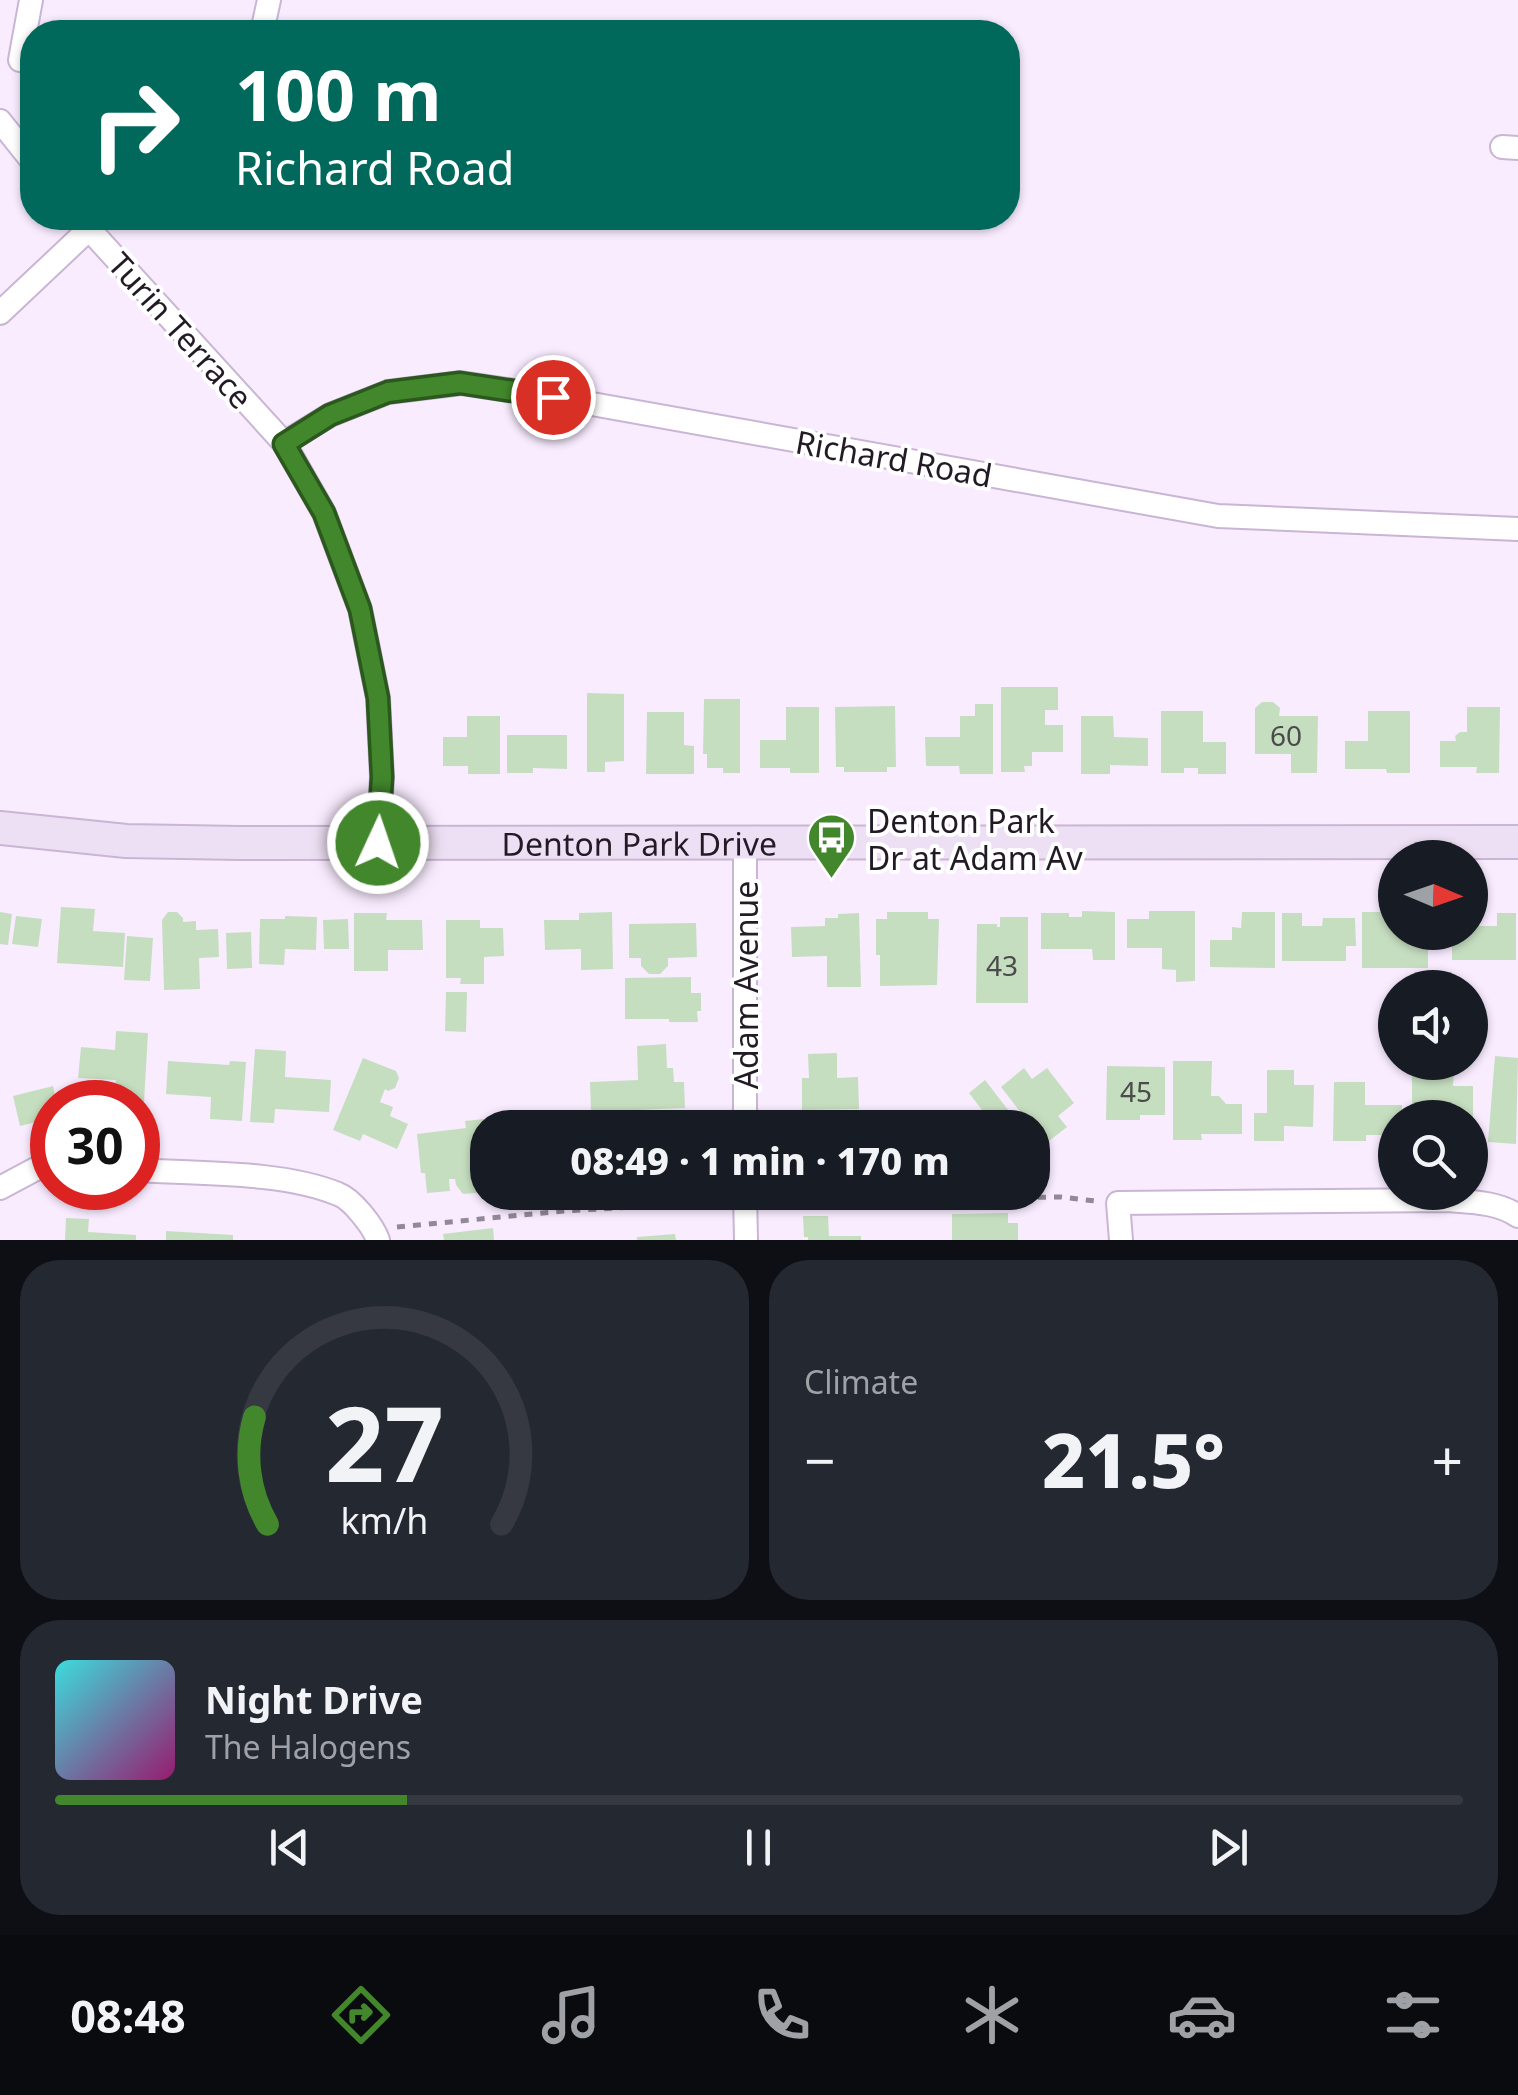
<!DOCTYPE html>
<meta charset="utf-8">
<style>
:root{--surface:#171b24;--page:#242831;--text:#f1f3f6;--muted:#9ea1a6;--line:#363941;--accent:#42872c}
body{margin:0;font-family:"Noto Sans",sans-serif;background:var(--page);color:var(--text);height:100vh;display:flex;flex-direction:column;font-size:38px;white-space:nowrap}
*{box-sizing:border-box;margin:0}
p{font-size:32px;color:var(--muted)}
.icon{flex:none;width:55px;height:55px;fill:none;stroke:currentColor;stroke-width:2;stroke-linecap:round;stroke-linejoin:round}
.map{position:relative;height:1240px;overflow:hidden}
.sheet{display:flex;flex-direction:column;gap:20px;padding:20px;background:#0d0f14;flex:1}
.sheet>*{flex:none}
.banner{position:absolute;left:20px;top:20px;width:1000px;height:210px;border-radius:40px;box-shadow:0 2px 8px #0004;background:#00695c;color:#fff;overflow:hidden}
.needle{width:65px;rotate:92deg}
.fabs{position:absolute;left:1378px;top:840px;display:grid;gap:20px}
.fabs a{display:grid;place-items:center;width:110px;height:110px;border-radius:50%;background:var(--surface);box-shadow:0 2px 8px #0004;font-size:50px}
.speed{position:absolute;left:30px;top:1080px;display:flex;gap:20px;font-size:50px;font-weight:700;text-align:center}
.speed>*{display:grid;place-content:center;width:130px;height:130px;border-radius:50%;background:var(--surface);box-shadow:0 2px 8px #0004;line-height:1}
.speed .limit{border:15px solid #d22;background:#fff;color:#111}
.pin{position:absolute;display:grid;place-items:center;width:85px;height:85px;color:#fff;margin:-42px;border:5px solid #fff;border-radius:50%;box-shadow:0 2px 10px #0007}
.me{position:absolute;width:110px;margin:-55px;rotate:3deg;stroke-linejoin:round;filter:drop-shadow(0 0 8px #0008)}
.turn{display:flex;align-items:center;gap:35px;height:210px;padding:0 50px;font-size:45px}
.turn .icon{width:130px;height:130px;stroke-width:2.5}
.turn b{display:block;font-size:70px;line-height:85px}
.big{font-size:75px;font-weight:800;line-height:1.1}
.sheet .tile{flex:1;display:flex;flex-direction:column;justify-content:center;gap:15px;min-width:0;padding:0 35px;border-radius:40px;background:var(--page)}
.sheet .dial{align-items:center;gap:0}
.dial svg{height:260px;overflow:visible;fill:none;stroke:var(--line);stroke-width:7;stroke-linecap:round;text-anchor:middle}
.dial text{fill:var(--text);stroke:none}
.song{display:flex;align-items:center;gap:30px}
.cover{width:120px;height:120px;border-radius:15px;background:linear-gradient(135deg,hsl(180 70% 55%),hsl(320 70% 35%))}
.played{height:10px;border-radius:5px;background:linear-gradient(90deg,var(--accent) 25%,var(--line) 25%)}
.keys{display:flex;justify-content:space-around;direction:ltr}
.heat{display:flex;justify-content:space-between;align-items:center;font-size:55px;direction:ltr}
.sheet .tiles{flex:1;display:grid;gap:20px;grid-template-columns:1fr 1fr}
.tile:last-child{grid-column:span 2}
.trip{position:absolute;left:470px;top:1110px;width:580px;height:100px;border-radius:40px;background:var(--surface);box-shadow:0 2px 8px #0004;font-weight:800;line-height:100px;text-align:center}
.tab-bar{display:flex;height:160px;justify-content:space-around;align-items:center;background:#090b0e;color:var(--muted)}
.tab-bar .icon{width:70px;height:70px}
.tab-bar .active{color:var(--accent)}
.tab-bar b{font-size:45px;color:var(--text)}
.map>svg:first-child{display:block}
</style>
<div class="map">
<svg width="1518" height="1240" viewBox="0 0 1518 1240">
<rect width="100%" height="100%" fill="#f9ecff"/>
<path fill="#c6dec0" d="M1001,687h57v23h-13v15h18v27h-31v14h-8l1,6h-24z
M587,693l37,1v67l-19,1v10h-18z
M704,699h36v74h-17v-5h-16v-14h-4z
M1262,702h11l7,6 -1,8h39l-1,57h-26v-19h-36v-46z
M975,704h18v70h-33l-1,-8h-33l-1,-29h35v-21h15z
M895,706l1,61h-9v5h-43v-5h-8l-1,-60z
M786,707h33v66h-29v-5h-30v-28h26z
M1467,707h33l-1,66h-23l1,-6h-37v-26h16l-1,-5 5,-4h7z
M1161,711h42v31h23v32h-28v-6h-14v5h-23z
M1368,711h42v62h-23l-1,-4h-41v-28h23z
M647,712h37v33l10,1v28h-48z
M467,716h33v58h-32v-8h-25v-29h24z
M1081,716h32l1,21 34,1v28l-38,-1v9h-29z
M507,735h60v34l-34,-1v5h-26z
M61,907l34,2 -2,22 32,2 -2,34 -66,-4z
M1082,911l33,1v48h-22l-1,-11h-51v-36h28v4h13z
M1149,911h46v70l-19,1v-12l-14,-1v-21h-35v-29h22z
M0,912l12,2 -4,31 -8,-1z
M168,912h9l6,6v4l13,-1v9l22,-1 1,28 -20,1 1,31 -36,1 -2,-70z
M612,912l1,57 -32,1v-21l-36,1 -1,-30h35v-7z
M887,912h41v7h11l-2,66 -57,1v-31h-4v-36h11z
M1242,912h33v56l-65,-1v-27h22v-13l9,1z
M1362,912h33v20h10v8h23v28h-66z
M354,913h33l-1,7h36l1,30h-35v21h-34z
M859,913l2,74h-34v-31l-35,1 -1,-30 34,-1v-8h13v-4z
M1282,913h20v13h20l1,-8h32l1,28h-10v15h-64z
M1497,913h19v47h-64v-13h-10v-15h28v-14h5v8h22z
M16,916l26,3 -4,28 -26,-3z
M285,916l32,1 -1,33 -31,-1 -1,16 -25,-1 1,-45h25z
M1000,917h28v86h-52l1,-79h20v3h3z
M348,919l1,30h-25l-1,-29z
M446,920h34v8h23l1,28 -20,1v27h-24l1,-6h-15z
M696,923l1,34 -29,1v8l-8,8h-11l-8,-8v-8h-12v-34z
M251,932l1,36 -25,1 -1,-36z
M127,936l26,2 -3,43 -26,-1z
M691,977v16h10v18h-4l1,11h-29v-3h-44v-41z
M446,992h21l-1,40 -21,-1z
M116,1031l32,2 -4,69 -30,-3 2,-19 -38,-2 3,-31 34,3z
M666,1044l1,24h6l1,14h10l1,26 -94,4 -1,-30 48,-2 -1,-34z
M255,1049l31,2 -1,26 46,3 -2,32 -54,-3 -1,14 -24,-1z
M837,1053v25l21,-1 1,32 -57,1v-32h7l-1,-24z
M1495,1056l23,2 -2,86 -28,-2z
M363,1058l33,13 3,7 -4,10 -7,3 -3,-2 -5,13 13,5 -3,9 18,8 -11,25 -34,-15 -3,7 -27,-11z
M168,1061l61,4 1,-4 16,1 -4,59 -32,-2 1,-22 -45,-3z
M1173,1061h39l-1,35h8l7,8h16v30h-41l1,6h-29z
M1412,1062h24v9l18,-1 -1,16h20v32l-61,-1z
M1107,1066l58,1v48h-25v5h-34z
M1024,1068l8,11 15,-11 27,35 -16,13 9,11 -22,17 -44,-57z
M1267,1070h27v15h20l-1,42 -29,-1v15h-30v-28h13z
M985,1080l37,48h-55l18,-14 -16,-21z
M1334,1082h31v23h37v13h-7v17h-29v6h-33z
M53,1086l3,16h-4v16l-32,8 -7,-30z
M484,1119l4,46 -9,1 2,16 -5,11 -13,1 -7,-9 -1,-6h-6l1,12 -23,2 -2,-20h-4l-4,-39 49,-6 -1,-7z
M510,1192h28l1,7 -28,3z
M1008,1213v10h10v17h-66v-26z
M803,1216h25l1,20h32v4h-53v-3h-4z
M66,1218l23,1 -1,13 48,3v5h-71z
M493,1228l1,12h-50l-1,-6z
M166,1231l67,4v5h-67z
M675,1234l1,6h-39v-3z"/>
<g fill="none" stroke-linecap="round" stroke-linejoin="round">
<defs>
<path id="street" d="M262,32l7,-32
M20,60l11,-60
M0,121l32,40
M1502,147l16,1
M79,218l205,225 40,70 36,96 18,89 4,79 -4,66
M0,313l89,-84
M284,443l46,-28 58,-23 73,-9 92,14 665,119 300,13
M745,843v285
M138,1170c61,4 144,1 200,24 14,5 35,32 40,46
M0,1188l45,-24h7
M745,1192l1,48
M1121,1240l-3,-37 329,-3c24,2 51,2 71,16"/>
<g id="secondary">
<path id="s1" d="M0,828l126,13 114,2 1278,-1"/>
</g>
</defs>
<use href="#street" stroke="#cab5d4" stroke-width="26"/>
<use href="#secondary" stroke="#cab5d4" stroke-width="36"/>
<path stroke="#928897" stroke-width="5" stroke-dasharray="8 8" stroke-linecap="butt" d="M766,1200l295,-3 34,4
M397,1227l167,-16 156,-9"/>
<use href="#street" stroke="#fff" stroke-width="22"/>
<use href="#secondary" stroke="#eee0f4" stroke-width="32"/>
</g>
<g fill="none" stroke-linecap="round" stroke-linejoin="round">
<defs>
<path id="route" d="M378,843l4,-66 -4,-79 -18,-89 -36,-96 -40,-69 46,-29 58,-23 72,-9 93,14"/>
</defs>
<use href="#route" stroke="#2b581d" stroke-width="25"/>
<use href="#route" stroke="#42872c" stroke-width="18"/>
</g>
<defs>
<symbol id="bus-pin" viewBox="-11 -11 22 30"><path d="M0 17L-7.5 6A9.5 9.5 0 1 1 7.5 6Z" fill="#42872c" stroke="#fff"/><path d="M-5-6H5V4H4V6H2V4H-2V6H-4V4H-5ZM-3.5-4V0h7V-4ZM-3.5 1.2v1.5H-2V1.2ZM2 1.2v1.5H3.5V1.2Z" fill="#fff"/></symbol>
</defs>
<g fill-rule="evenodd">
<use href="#bus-pin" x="804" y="810" width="55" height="75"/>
</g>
<g text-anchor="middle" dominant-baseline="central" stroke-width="8" stroke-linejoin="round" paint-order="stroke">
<g font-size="28" fill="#4b4b4c">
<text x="1286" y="735">60</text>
<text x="1002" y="965">43</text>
<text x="1136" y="1091">45</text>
</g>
<g font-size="32" fill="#221a25" stroke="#fff">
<text transform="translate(181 330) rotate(48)">Turin Terrace</text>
<text transform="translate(894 458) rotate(10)">Richard Road</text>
<text stroke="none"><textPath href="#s1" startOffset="640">Denton Park Drive</textPath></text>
<text transform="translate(745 985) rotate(-90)">Adam Avenue</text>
</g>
<g font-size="32" fill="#221a25" stroke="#fff" text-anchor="start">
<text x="867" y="820">Denton Park<tspan x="867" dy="37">Dr at Adam Av</tspan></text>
</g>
</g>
</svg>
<div class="fabs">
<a><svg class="needle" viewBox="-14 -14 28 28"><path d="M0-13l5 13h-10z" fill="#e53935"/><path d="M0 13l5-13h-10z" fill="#9ea1a6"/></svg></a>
<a><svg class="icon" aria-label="sound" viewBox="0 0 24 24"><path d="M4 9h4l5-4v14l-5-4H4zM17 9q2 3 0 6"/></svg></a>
<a><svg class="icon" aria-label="search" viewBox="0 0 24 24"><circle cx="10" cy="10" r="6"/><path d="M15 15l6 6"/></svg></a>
</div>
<div class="speed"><div class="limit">30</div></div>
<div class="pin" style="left:553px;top:397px;background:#d93025"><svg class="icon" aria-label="arrive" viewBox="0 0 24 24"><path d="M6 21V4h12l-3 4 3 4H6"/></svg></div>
<svg class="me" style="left:378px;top:843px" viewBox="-20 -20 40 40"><circle r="17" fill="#42872c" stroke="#fff" stroke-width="3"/><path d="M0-11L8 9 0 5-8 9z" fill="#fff"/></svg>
<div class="trip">08:49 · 1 min · 170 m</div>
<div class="banner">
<div class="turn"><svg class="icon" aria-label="right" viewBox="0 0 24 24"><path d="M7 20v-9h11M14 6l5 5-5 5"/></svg><div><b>100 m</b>Richard Road</div></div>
</div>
</div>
<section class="sheet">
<div class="tiles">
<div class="tile dial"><svg viewBox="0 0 100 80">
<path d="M14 69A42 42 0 1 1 86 69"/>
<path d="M14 69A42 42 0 0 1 10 36" stroke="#42872c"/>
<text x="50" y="56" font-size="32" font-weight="700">27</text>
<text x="50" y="72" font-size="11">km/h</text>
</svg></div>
<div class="tile"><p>Climate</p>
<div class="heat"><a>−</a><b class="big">21.5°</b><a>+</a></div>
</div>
<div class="tile">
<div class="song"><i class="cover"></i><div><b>Night Drive</b><p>The Halogens</p></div></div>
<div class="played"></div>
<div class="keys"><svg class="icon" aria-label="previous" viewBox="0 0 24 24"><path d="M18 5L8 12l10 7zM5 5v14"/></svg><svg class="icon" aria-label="pause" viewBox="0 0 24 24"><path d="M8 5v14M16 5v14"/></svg><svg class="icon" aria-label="next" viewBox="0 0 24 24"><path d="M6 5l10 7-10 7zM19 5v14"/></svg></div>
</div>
</div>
</section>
<nav class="tab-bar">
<b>08:48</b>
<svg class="icon active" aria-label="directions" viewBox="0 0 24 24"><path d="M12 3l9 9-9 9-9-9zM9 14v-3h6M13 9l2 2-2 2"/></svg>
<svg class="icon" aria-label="music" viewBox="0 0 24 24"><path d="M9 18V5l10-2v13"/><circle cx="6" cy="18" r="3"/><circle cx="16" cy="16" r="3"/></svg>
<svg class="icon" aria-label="phone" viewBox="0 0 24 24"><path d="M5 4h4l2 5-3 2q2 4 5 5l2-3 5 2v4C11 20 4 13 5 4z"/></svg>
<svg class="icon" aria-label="climate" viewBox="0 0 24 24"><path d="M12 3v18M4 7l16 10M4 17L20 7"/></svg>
<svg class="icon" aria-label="car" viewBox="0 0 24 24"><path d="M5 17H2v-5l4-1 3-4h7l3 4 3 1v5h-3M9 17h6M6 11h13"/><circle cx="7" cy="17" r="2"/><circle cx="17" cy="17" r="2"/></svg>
<svg class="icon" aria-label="filters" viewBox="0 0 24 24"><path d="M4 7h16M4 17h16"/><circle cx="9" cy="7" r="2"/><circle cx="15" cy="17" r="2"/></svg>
</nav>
